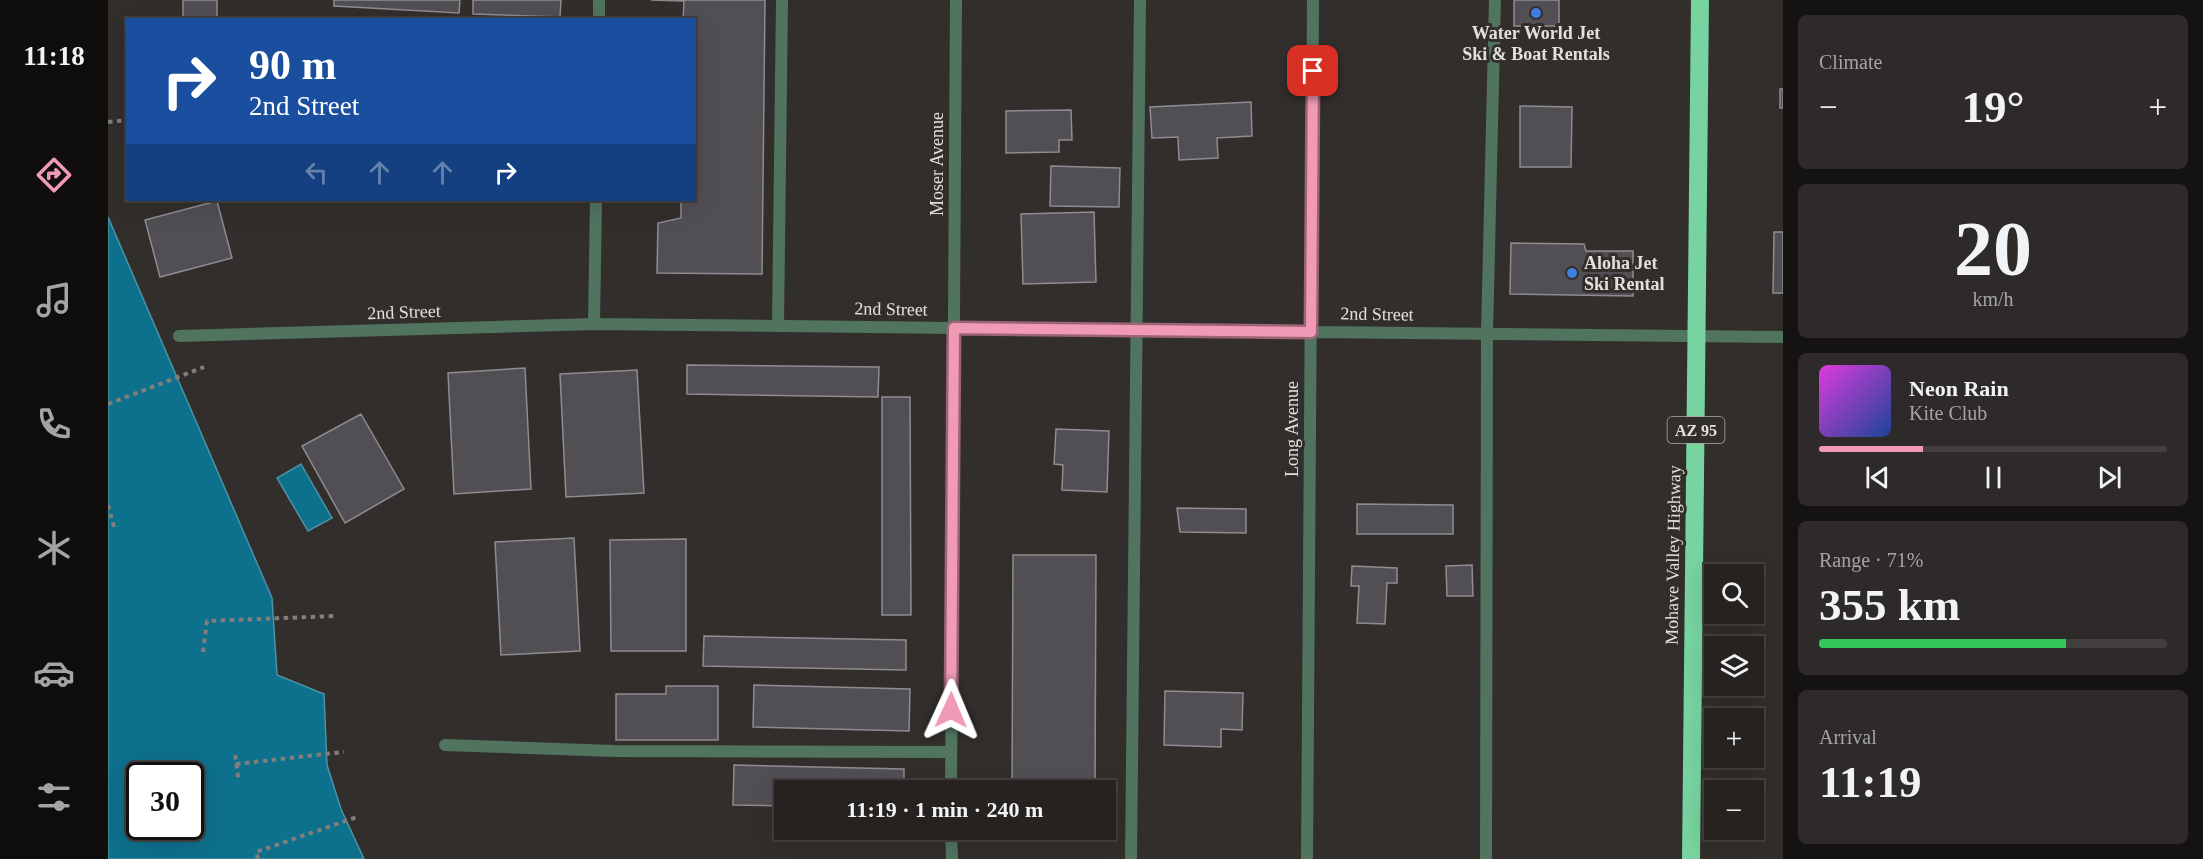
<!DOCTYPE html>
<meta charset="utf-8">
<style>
:root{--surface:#262220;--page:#2e2a29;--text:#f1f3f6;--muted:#a4a4a5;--line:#423f3e;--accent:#f09ab6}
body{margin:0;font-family:"Times New Roman",serif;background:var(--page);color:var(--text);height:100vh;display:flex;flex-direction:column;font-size:22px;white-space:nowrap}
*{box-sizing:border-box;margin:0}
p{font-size:20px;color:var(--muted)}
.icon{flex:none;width:33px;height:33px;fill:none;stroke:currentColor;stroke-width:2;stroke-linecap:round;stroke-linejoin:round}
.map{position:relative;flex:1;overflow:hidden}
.panel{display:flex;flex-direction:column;gap:15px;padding:15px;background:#151312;width:420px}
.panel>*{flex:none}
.banner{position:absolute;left:18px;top:18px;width:570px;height:183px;border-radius:0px;box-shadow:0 6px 24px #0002,0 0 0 2px var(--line);background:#1a4fa0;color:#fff;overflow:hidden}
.fabs{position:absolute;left:1596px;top:564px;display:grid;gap:12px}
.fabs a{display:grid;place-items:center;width:60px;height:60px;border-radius:0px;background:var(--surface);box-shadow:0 6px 24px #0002,0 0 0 2px var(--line);font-size:30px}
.speed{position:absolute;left:18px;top:762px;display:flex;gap:12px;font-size:30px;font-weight:700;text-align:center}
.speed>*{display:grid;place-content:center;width:78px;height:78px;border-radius:50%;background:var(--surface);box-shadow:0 6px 24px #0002,0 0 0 2px var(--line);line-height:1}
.speed .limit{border:3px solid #111;border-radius:9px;background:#fff;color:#111}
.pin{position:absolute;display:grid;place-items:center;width:51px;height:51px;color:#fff;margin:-26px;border-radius:12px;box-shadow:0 3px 9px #0006}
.me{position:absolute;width:66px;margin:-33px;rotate:1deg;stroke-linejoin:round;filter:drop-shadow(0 0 4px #0008)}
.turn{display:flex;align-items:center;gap:21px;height:126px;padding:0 24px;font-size:27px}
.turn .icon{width:78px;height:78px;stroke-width:2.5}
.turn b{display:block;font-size:42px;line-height:51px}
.lanes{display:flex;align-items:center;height:57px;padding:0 24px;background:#0003;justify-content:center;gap:30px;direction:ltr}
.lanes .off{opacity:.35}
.big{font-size:45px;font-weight:800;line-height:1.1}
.panel .card{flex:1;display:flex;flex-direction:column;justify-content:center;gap:9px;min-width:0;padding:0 21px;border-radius:9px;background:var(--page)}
.panel .dial{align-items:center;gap:0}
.dial b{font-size:78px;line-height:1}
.song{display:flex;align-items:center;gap:18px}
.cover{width:72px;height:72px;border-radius:9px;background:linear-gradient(135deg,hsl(300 70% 55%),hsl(220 70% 35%))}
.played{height:6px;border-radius:3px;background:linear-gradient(90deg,var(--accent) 30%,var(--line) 30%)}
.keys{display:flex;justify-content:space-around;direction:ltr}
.heat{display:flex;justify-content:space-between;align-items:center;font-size:33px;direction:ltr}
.charge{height:9px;border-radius:4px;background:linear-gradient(90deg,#34c759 71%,var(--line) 0)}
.trip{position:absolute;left:666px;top:780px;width:342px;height:60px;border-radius:0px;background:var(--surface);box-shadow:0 6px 24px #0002,0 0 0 2px var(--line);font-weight:800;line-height:60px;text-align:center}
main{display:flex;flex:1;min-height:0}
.tabs{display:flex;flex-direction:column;width:108px;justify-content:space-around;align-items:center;background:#0f0e0d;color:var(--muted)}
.tabs .icon{width:42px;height:42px}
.tabs .active{color:var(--accent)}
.tabs b{font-size:27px;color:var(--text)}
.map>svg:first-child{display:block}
</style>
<main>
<nav class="tabs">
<b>11:18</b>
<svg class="icon active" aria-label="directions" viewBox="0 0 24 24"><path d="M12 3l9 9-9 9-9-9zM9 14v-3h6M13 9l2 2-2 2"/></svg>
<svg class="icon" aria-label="music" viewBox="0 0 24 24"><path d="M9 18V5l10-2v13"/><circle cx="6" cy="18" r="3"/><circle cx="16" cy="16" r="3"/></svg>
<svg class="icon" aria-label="phone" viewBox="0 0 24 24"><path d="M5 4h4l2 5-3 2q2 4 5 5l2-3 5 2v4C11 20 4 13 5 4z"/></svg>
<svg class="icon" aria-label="climate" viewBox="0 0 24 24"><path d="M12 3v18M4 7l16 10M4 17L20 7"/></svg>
<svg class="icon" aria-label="car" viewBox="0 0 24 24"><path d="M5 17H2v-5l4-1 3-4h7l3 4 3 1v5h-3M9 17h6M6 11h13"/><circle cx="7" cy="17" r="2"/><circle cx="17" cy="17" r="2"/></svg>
<svg class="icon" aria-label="filters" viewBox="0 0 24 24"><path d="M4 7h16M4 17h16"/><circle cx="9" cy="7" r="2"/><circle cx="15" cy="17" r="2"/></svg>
</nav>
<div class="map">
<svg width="1675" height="859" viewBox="0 0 1675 859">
<rect width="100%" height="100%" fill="#322e2b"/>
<path fill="#0d708d" stroke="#4d92a5" stroke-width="1.5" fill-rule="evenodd" d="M0,217l164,381 5,77 47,19 3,71 14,44 23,50h-256zM32,776h50v50h-50z
M193,464l31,54 -24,13 -31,-53z"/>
<path fill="#524f54" stroke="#8e8c91" stroke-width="1.5" d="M75,0h34v20h-34z
M226,0h126l-1,13 -125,-7z
M365,0h88l-1,17 -87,-3z
M543,0h114l-3,274 -105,-1 1,-50 23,-5v-18h13v-180h-11l1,-19z
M1406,0h45v26h-45z
M1672,89h3v19h-3z
M1143,102l1,34 -35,2 1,20 -39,2 -1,-23 -26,1 -2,-31z
M1412,106l52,1 -1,60h-51z
M963,110l1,30h-13v12l-53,1v-42z
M943,166l69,2 -1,39 -69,-1z
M109,201l15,57 -72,19 -15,-57z
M986,212l2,70 -73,2 -2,-70z
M1666,232h9v61h-10z
M1403,243l73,1 2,7h47v45l-123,-2z
M579,365l192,2 -1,30 -191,-3z
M417,368l6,121 -77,5 -6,-121z
M529,370l7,123 -78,4 -6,-123z
M774,397h28l1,218h-29z
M253,414l43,75 -59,34 -43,-77z
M948,429l53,2 -2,61 -45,-2 1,-25 -9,-1z
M1249,504l96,1v29h-96z
M1069,508l69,1v24l-66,-1z
M466,538l6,113 -79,4 -6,-113z
M578,539v112h-75l-1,-111z
M905,555h83l-1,235h-83z
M1364,565l1,31h-26l-1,-30z
M1244,566l45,2v15h-10l-2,41 -28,-1 2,-37h-8z
M596,636l202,4v30l-203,-4z
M646,685l156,4 -1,42 -156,-4z
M558,686h52v54h-102v-46h50z
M1057,691l78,2 -1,37 -21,-1v18l-57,-2z
M626,765l170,4v21h-120v16l-51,-1z"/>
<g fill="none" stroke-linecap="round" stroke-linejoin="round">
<path stroke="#817e7b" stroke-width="4" stroke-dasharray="4.5 4.5" stroke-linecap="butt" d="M0,122l20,-2
M0,404l96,-37
M0,505l7,25
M95,652l4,-31 128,-5
M127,755l4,27
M128,764l108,-12
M150,859l-2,-7 101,-35"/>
<path stroke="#51745f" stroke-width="12" d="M670,326l4,-326
M1023,859l9,-859
M1378,859l1,-526 8,-333"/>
<path stroke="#51745f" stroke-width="12" d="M491,20v-20
M486,324l2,-124
M71,336l415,-12 1189,13
M337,745l169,6 337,1
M843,790l5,-790
M843,830l1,29
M1199,859l6,-859"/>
<path stroke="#77d39f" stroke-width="18" d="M1583,859l9,-859"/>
</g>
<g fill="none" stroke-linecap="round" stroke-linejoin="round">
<defs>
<path id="route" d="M843,710l3,-382 357,4 2,-261"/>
</defs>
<use href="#route" stroke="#9c6476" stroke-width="15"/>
<use href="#route" stroke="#f09ab6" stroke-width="10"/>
</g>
<g fill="#3f7fe0" stroke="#322e2b" stroke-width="2">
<circle cx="1428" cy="13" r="6"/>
<circle cx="1464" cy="273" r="6"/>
</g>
<g text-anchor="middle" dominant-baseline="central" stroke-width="6" stroke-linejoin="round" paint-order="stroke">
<rect fill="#322e2b" stroke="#adaba8" stroke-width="1.5" x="1559.5" y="417" width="57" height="26" rx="4.5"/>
<g font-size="16" font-weight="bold" fill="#e2e0de">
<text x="1588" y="430">AZ 95</text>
</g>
<g font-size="18" font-weight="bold" fill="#e2e0de" stroke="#322e2b">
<text x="1428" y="33">Water World Jet<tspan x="1428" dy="21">Ski &amp; Boat Rentals</tspan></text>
<text x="1476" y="263" text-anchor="start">Aloha Jet<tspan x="1476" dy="21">Ski Rental</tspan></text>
</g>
<g font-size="18" fill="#e2e0de" stroke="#322e2b">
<text transform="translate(829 164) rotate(-90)">Moser Avenue</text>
<text transform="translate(783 309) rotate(1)">2nd Street</text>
<text transform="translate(296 312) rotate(-2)">2nd Street</text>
<text transform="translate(1269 314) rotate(1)">2nd Street</text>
<text transform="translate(1184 429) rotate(-90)">Long Avenue</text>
<text transform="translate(1565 555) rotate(-89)">Mohave Valley Highway</text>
</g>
</g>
</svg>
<div class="fabs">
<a><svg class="icon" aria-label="search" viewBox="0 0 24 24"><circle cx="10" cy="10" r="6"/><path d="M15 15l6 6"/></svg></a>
<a><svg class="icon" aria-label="layers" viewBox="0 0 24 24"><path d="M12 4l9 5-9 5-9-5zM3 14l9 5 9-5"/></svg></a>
<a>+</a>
<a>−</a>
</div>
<div class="speed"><div class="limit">30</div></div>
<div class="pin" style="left:1205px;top:71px;background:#d93025"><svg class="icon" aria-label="arrive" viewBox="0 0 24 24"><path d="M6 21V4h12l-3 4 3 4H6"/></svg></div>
<svg class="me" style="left:843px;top:710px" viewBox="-20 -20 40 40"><path d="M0-17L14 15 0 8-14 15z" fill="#f09ab6" stroke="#fff" stroke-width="4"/></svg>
<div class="trip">11:19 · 1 min · 240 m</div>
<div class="banner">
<div class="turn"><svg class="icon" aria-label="right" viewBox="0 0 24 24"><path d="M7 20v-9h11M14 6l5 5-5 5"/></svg><div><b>90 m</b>2nd Street</div></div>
<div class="lanes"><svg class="icon off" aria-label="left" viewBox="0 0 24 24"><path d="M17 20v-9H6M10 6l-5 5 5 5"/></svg><svg class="icon off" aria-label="ahead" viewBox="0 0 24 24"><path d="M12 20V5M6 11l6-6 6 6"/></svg><svg class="icon off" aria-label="ahead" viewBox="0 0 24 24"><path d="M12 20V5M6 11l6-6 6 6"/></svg><svg class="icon" aria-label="right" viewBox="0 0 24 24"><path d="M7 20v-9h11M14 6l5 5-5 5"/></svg></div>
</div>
</div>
<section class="panel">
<div class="card"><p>Climate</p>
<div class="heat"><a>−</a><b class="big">19°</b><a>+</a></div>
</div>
<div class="card dial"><b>20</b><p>km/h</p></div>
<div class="card">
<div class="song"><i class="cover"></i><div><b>Neon Rain</b><p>Kite Club</p></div></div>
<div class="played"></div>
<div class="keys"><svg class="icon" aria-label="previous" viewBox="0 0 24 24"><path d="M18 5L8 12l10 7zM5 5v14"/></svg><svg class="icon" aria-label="pause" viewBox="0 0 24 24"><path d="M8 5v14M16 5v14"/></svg><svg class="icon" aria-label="next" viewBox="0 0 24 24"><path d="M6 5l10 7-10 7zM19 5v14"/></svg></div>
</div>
<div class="card"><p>Range · 71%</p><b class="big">355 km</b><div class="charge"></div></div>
<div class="card"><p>Arrival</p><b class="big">11:19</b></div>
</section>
</main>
